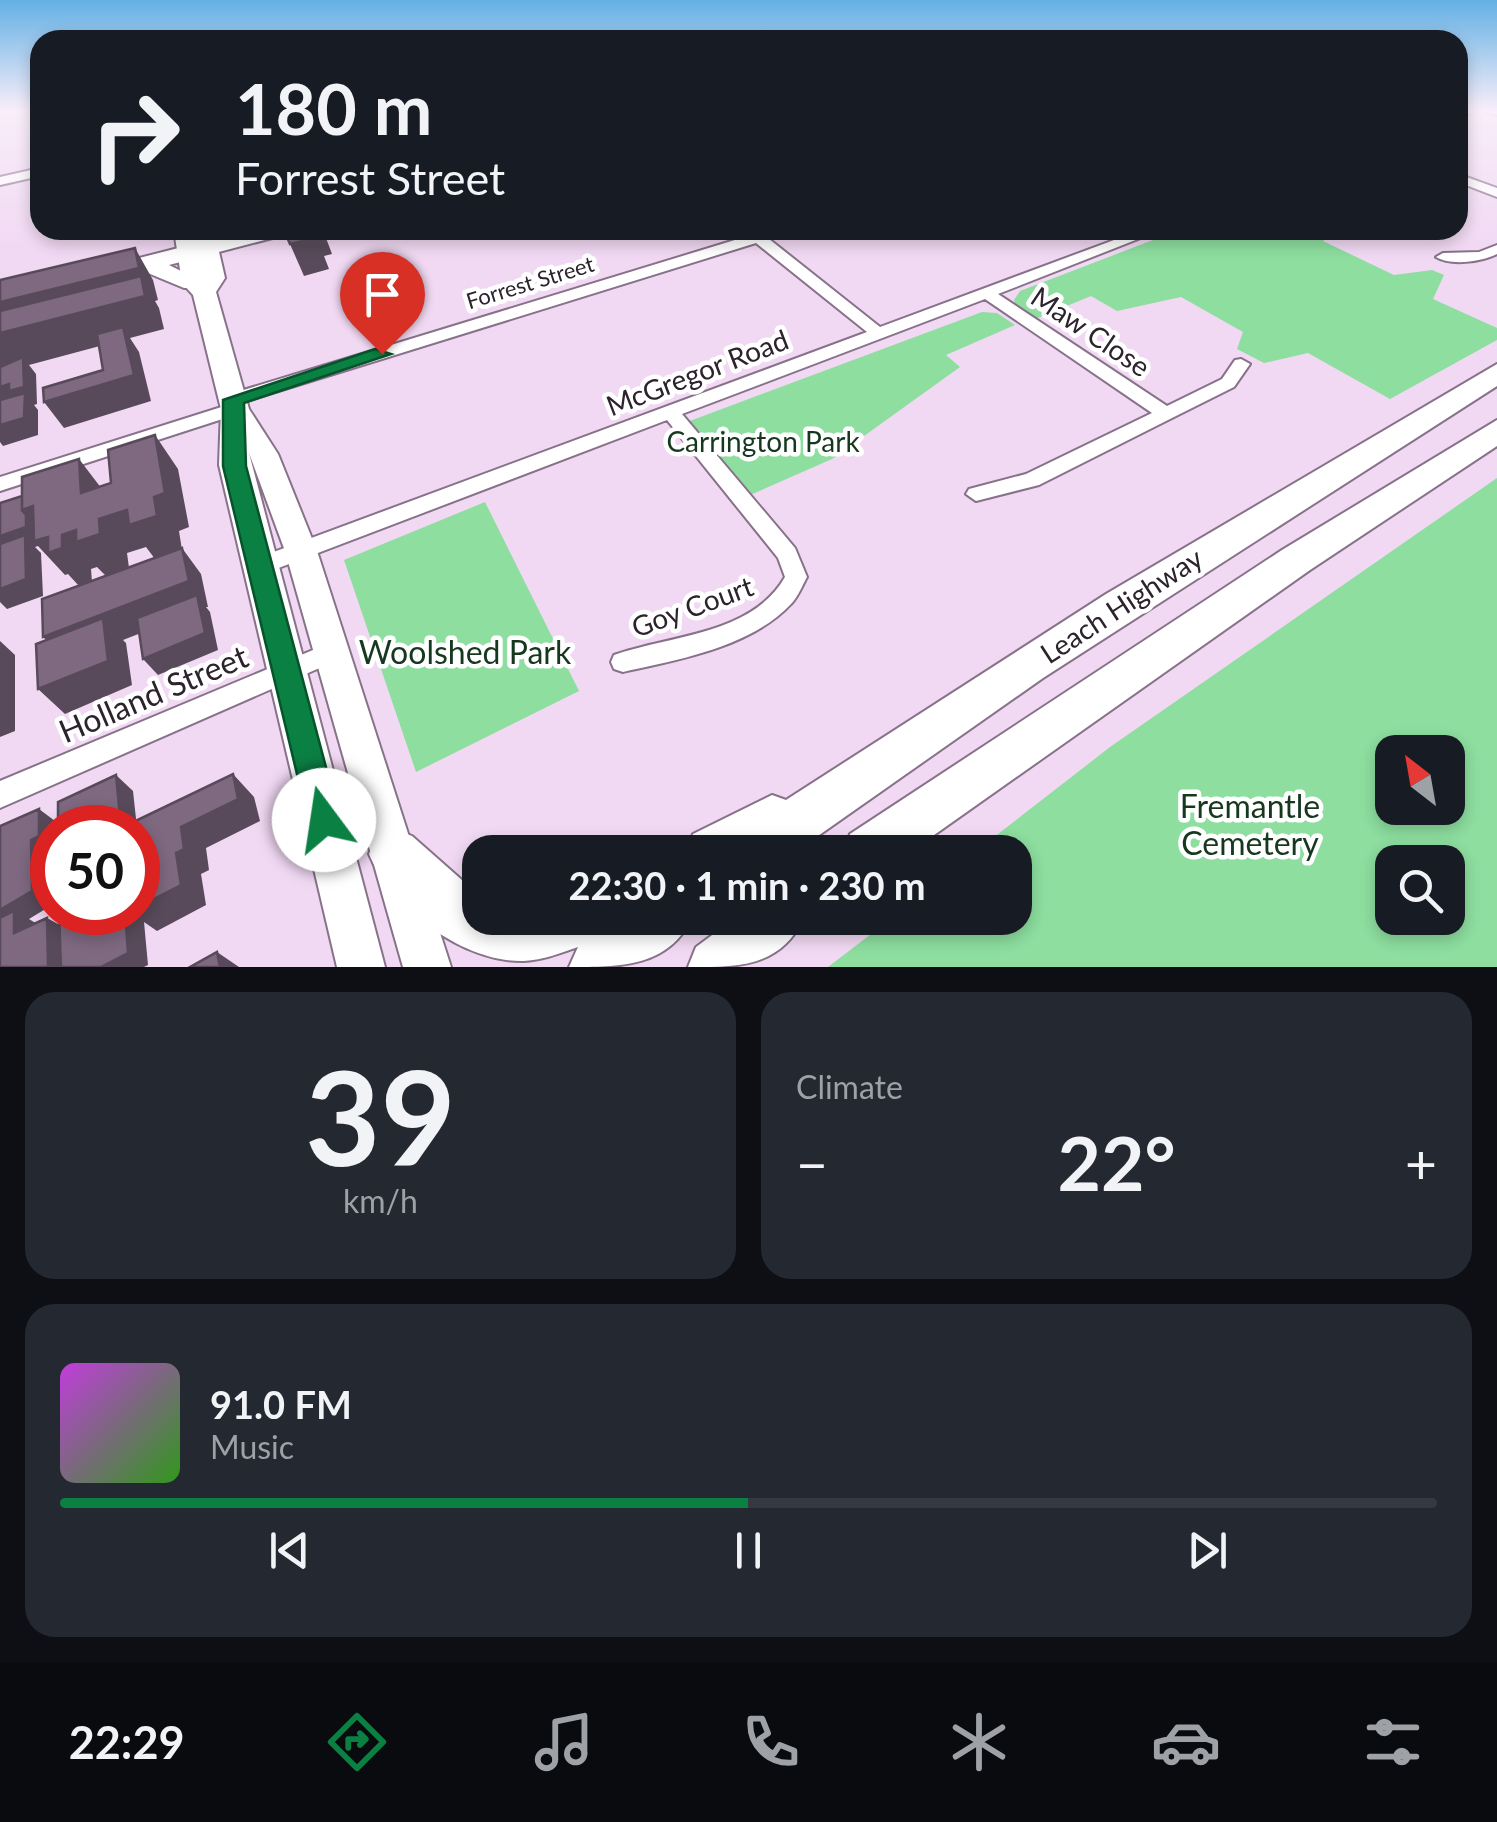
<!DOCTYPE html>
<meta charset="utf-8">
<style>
:root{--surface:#171b24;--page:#242831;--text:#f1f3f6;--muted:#9ea1a6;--line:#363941;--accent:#0b8043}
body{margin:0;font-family:Lato,sans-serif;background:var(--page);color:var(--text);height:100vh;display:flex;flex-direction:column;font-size:38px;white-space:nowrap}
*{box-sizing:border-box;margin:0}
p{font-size:32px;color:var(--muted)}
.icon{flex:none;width:55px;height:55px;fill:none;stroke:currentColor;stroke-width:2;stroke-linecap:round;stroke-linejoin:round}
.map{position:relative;height:967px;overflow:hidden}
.side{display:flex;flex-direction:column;gap:25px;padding:25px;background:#0d0f14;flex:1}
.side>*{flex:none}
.top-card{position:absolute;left:30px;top:30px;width:1438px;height:210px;border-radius:30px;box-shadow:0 5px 15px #0003;background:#171b24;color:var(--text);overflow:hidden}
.needle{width:65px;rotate:329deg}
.fabs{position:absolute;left:1375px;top:735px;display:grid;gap:20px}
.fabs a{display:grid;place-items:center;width:90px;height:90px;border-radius:20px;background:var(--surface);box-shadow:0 5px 15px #0003;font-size:50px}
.speed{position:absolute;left:30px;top:805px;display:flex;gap:20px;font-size:50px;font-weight:700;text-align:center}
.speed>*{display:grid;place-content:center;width:130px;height:130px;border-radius:50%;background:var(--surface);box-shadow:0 5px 15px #0003;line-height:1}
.speed .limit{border:15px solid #d22;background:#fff;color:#111}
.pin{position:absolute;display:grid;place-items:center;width:85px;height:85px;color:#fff;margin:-102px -42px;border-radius:50% 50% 50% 0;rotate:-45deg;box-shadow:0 0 10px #0007}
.pin .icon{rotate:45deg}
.me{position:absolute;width:110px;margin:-55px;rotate:346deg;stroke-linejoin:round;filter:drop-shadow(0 0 8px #0008)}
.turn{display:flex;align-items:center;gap:35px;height:210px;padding:0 40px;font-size:45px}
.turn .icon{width:130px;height:130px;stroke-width:2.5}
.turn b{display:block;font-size:70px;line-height:85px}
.big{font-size:75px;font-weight:700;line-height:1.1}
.side .card{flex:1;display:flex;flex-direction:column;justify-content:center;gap:15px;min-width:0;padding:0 35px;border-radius:30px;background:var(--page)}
.side .dial{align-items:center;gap:0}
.dial b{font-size:130px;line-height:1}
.song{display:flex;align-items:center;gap:30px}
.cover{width:120px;height:120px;border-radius:15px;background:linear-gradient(135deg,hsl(290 70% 55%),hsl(110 70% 35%))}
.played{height:10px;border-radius:5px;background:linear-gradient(90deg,var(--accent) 50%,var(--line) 50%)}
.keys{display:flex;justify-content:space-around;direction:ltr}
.heat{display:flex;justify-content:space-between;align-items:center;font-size:55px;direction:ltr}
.side .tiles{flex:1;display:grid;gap:25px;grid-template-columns:1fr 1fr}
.card:last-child{grid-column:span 2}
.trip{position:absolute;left:462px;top:835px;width:570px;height:100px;border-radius:30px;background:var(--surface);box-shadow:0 5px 15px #0003;font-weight:700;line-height:100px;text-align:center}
.menu{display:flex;height:160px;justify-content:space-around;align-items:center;background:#090b0e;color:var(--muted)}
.menu .icon{width:70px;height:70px}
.menu .current{color:var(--accent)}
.menu b{font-size:45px;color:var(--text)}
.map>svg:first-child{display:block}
</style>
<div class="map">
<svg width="1497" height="967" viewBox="0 0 1497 967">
<rect width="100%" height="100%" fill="#f1d9f3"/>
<path fill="#8dde9f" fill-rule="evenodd" d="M1179,230h159l-15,11 71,34 38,-5 12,5 -11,24 64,29v12l-107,59 -82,-46 -44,10 -27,-14 6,-17 -62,-35 -64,14 -26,-15 -58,24 -17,-12 -2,-8 6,-9z
M982,312l15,1 18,12 -69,30 14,12 -128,92 -84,37 -61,-74z
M1497,478v489h-669l64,-49h123v-66h-40l135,-105zM1448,752v56h-56v-56zM1448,862v56h-56v-56z
M485,502l94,189 -163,81 -72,-212z"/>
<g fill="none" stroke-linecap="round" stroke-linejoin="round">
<defs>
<path id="minor" d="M1463,110h16l-21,9v-7z
M1485,110h12v5l-11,-3z
M40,168v8l-40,9v-8z
M1458,174l39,14v9l-39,-15z
M744,230h46l-21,9 111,88 261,-97h20l-163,64 169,112 55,-27 13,-19 6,-1 9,5 -16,23 -62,31 -133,67 -63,16 -10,-7 3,-5 57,-15 126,-61 -167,-114 -303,115 113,134 12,29c-5,9 -9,20 -16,27 -40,43 -113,56 -168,68l-9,-3 -3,-7 3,-7c56,-20 138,-20 171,-78l-7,-19 -111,-138 -399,152 -8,3 -8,-3 -3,-6 3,-6 615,-228 -111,-89 -519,161 7,5 -3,4 -241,78v-14l231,-73 -7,-5 3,-4 521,-159z
M1497,245v9c-16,8 -46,12 -61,3l7,-4 36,-1z
M332,642l8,3 4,7 -4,7 -340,149v-27z"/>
<path id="secondary" d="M174,230h40l11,48 -9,14 33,117 29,45 39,97 134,416h-48l-118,-416 -36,-98 136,514h-48l-118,-502 2,-56 -28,-114 -11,-12z"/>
<path id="primary" d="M249,230h38l-3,5 -115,30 36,18 -3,5h-18l-41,-17 -42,11 -12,-7 3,-5z"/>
<path id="trunk" d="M1497,364v22l-454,292 -248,174h-109l7,-18 79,-39 14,5 320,-206z
M1497,420v26l-187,124 -400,282h-67l7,-18 432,-284z
M394,829l18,7 68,60v22h131l-3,8 12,-8h72c-24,49 -71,49 -123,49l9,-20c-17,6 -35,13 -54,14 -60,2 -133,-53 -155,-107l7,-18z
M735,918h69c-24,49 -64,49 -116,49l8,-20z"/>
</defs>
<use href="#minor" stroke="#877289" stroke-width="4"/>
<use href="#secondary" stroke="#877289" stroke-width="4"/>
<use href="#primary" stroke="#877289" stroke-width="4"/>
<use href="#trunk" stroke="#877289" stroke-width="4"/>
<use href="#minor" fill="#fff" fill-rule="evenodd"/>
<use href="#secondary" fill="#fff" fill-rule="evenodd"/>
<use href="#primary" fill="#fff" fill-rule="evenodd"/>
<use href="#trunk" fill="#fff" fill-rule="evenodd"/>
</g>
<path fill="#584a5a" d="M312,230h11l9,24 -8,2 5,13 -25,7 -14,-32z
M135,248l18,32 5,20 -3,1 4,7 5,21 -34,9 9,14 12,49 -87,27 -20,-26 90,-27 -8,-36 -97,26 7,9 1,30 -3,1 4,5v25l-35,11 -3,-4v-140z
M155,435l23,34 11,58 -10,4 3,19 -27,9 -9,-12 -19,6 2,15 -23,8 -9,-9 -6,2 1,13 -13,4 -11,-12 -3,1 -27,-29 -3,1 6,6 2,43 -36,13 -7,-7v-66l22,-26 4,-15 36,40 19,-42 -2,-34 26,34 49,4z
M182,548l19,26 7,33h-2l4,5 8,38 -60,25 -15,-16 57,-49 -77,30 3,3 6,42 -67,29 -27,-25 31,-27 -26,-25z
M0,641l15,14v76l-15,6z
M233,774l21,23 6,24 -54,27 3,22 -8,4 5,31 -49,26 -13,-9 4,43 -4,2h-43l24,-55h13v-39l38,-20 5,-26z
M116,775l17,16 4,37h-16z
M39,809l20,15 10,4h-17v77l-23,14 8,5 1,22 -38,-11v-25l31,-70z
M47,918l22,12 1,37h-22z
M217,952l22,15h-19z"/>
<path fill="#7e6980" stroke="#584a5a" stroke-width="2.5" d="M284,230h29l3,8 -26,6z
M135,248l4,20 -139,34v-22z
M141,276l4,20 -145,37v-22z
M123,327l11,48 -90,27 -1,-14 60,-18 -6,-36z
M23,357l1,30 -15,4v-7l-9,3v-20z
M25,393l-1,25 -24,7v-25z
M155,435l10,58 -11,4 3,19 -28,9 -2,-15 -28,9 1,15 -24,8v-12l-14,5v13l-14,5v-16l-14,4 -1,-35 -11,4v-33l57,-18 2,34 30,-10 -3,-33z
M22,496v14l4,5v12l-26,9v-33z
M25,535l1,44 -26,10v-45z
M182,548l7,33 -146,56 -1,-38z
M197,595l8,38 -62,26 -6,-41z
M103,618l5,43 -70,28 -2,-45z
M233,774l5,25 -57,28 3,22 -8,4 5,32 -43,22v-79h-17z
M116,775l5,53h-56v-3l-7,2v-25z
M39,809v27l-8,4 1,51 -32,19v-84z
M14,911v22l33,-15 1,49h-48v-49z
M59,912h66l3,41 -27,14h-40z
M217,952l3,15h-30z"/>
<linearGradient id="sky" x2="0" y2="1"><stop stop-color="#63b0e4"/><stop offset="0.45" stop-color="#f9eefa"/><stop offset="1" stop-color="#f9eefa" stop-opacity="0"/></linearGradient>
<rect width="1497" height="246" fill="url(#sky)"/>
<path fill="#0b8043" stroke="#07532c" stroke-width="2.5" d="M375,349l16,5 -147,49 2,63 94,354 -5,11 -11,4 -12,-4 -4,-11 -85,-354v-66z"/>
<g text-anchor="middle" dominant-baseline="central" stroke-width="9" stroke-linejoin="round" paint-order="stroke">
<g font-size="22" fill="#2c232d" stroke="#fff">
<text transform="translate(530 282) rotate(-17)">Forrest Street</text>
</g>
<g font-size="28" fill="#2c232d" stroke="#fff">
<text transform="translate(1091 331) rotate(34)">Maw Close</text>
<text transform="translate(697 372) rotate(-21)">McGregor Road</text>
<text transform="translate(1121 605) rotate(-33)">Leach Highway</text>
<text transform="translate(692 606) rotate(-20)">Goy Court</text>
</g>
<g font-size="28" fill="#15381e" stroke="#fff">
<text x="763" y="441">Carrington Park</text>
</g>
<g font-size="32" fill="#15381e" stroke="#fff">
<text x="465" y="651">Woolshed Park</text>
<text x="1250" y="805">Fremantle<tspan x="1250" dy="37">Cemetery</tspan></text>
</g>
<g font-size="32" fill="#2c232d" stroke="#fff">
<text transform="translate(153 693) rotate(-23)">Holland Street</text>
</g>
</g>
</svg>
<div class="fabs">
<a><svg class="needle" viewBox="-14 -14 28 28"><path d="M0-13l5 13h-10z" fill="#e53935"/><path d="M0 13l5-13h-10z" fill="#9ea1a6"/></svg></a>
<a><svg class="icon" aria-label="search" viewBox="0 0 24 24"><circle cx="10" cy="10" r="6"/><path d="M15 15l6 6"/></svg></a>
</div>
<div class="speed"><div class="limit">50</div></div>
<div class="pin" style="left:382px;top:354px;background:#d93025"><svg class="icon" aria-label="arrive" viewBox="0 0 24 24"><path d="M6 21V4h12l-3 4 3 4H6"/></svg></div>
<svg class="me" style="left:324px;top:820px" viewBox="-20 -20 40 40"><circle r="19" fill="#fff"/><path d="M0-13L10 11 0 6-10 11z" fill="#0b8043"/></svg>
<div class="trip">22:30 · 1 min · 230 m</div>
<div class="top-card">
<div class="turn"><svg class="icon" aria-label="right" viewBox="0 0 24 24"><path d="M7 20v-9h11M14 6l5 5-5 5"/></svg><div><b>180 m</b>Forrest Street</div></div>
</div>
</div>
<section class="side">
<div class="tiles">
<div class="card dial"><b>39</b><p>km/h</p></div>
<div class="card"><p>Climate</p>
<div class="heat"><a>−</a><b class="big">22°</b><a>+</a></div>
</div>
<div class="card">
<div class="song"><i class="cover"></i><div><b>91.0 FM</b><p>Music</p></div></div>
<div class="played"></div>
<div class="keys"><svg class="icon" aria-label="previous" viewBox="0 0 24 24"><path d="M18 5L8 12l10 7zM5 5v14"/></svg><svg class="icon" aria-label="pause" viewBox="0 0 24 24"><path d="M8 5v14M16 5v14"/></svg><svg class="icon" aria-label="next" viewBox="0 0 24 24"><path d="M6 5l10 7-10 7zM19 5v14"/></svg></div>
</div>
</div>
</section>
<nav class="menu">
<b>22:29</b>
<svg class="icon current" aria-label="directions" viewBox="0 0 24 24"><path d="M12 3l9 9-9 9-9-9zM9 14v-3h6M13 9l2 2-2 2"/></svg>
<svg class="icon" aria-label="music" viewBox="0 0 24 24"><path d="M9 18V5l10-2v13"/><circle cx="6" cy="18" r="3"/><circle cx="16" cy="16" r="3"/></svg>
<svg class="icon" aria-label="phone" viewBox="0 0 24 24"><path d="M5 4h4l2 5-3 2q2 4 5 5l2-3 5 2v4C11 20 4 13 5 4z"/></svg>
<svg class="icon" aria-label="climate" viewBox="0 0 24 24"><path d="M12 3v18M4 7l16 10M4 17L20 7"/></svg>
<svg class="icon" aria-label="car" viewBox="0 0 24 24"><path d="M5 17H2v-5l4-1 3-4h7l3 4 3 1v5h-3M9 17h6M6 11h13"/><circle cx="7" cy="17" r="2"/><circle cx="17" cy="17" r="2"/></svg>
<svg class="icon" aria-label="filters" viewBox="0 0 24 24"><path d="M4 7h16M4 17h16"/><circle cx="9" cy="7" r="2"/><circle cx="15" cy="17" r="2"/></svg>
</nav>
